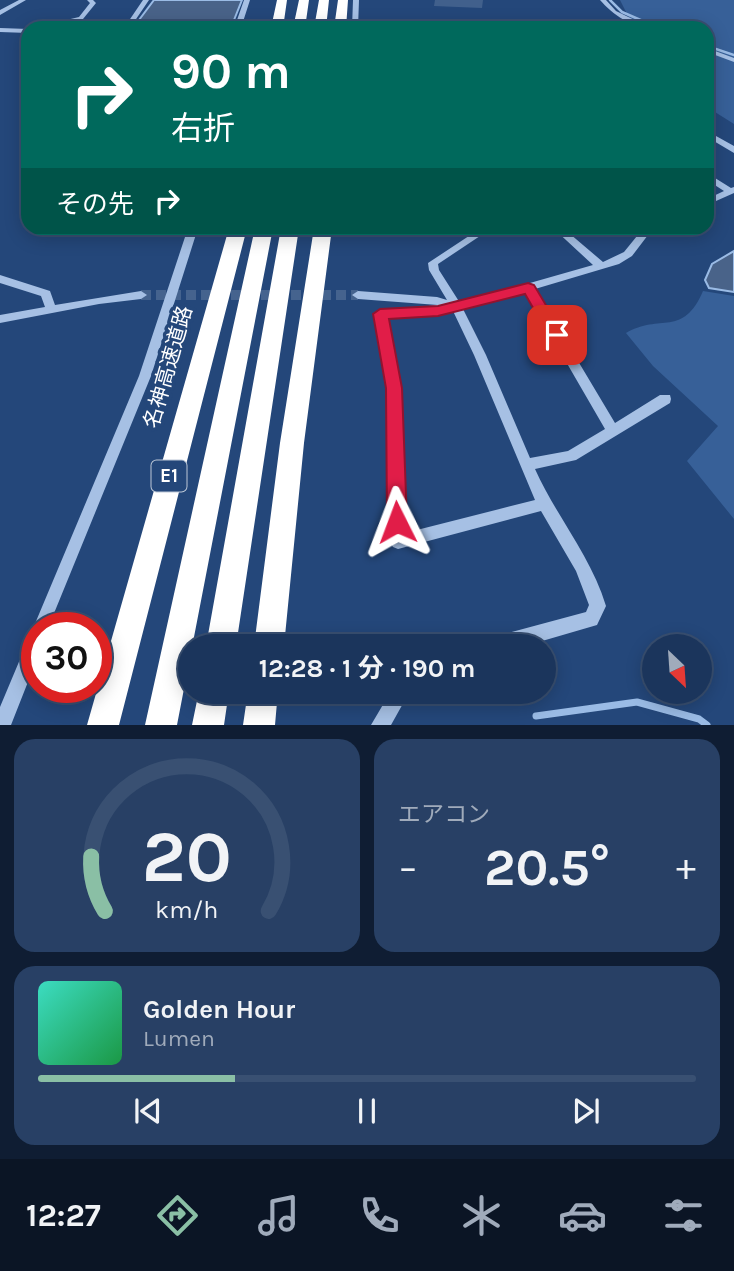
<!DOCTYPE html>
<html lang="ja">
<meta charset="utf-8">
<style>
:root{--surface:#1b355c;--page:#284065;--text:#f1f3f6;--muted:#a0abbb;--line:#395072;--accent:#8abfa5}
body{margin:0;font-family:Karla,"Noto Sans JP",sans-serif;background:var(--page);color:var(--text);height:100vh;display:flex;flex-direction:column;font-size:26px;white-space:nowrap}
*{box-sizing:border-box;margin:0}
p{font-size:23px;color:var(--muted)}
.icon{flex:none;width:38px;height:38px;fill:none;stroke:currentColor;stroke-width:2;stroke-linecap:round;stroke-linejoin:round}
.map{position:relative;height:725px;overflow:hidden}
.side{display:flex;flex-direction:column;gap:14px;padding:14px;background:#0f1d33;flex:1}
.side>*{flex:none}
.banner{position:absolute;left:21px;top:21px;width:693px;height:214px;border-radius:21px;box-shadow:0 4px 18px #0003,0 0 0 2px var(--line);background:#00695c;color:#fff;overflow:hidden}
.needle{width:46px;rotate:155deg}
.buttons{position:absolute;left:642px;top:634px;display:grid;gap:14px}
.buttons a{display:grid;place-items:center;width:70px;height:70px;border-radius:50%;background:var(--surface);box-shadow:0 4px 18px #0003,0 0 0 2px var(--line);font-size:35px}
.speed{position:absolute;left:21px;top:612px;display:flex;gap:14px;font-size:35px;font-weight:700;text-align:center}
.speed>*{display:grid;place-content:center;width:91px;height:91px;border-radius:50%;background:var(--surface);box-shadow:0 4px 18px #0003,0 0 0 2px var(--line);line-height:1}
.speed .limit{border:10px solid #d22;background:#fff;color:#111}
.pin{position:absolute;display:grid;place-items:center;width:60px;height:60px;color:#fff;margin:-30px;border-radius:14px;box-shadow:0 4px 10px #0006}
.me{position:absolute;width:77px;margin:-38px;rotate:357deg;stroke-linejoin:round;filter:drop-shadow(0 0 5px #0008)}
.turn{display:flex;align-items:center;gap:24px;height:147px;padding:0 35px;font-size:32px}
.turn .icon{width:91px;height:91px;stroke-width:2.5}
.turn b{display:block;font-size:49px;line-height:60px}
.then{display:flex;align-items:center;height:66px;padding:0 35px;background:#0003;gap:14px;font-size:26px}
.big{font-size:52px;font-weight:700;line-height:1.1}
.side .widget{flex:1;display:flex;flex-direction:column;justify-content:center;gap:10px;min-width:0;padding:0 24px;border-radius:21px;background:var(--page)}
.side .dial{align-items:center;gap:0}
.dial svg{height:182px;overflow:visible;fill:none;stroke:var(--line);stroke-width:7;stroke-linecap:round;text-anchor:middle}
.dial text{fill:var(--text);stroke:none}
.song{display:flex;align-items:center;gap:21px}
.cover{width:84px;height:84px;border-radius:10px;background:linear-gradient(135deg,hsl(170 70% 55%),hsl(140 70% 35%))}
.played{height:7px;border-radius:4px;background:linear-gradient(90deg,var(--accent) 30%,var(--line) 30%)}
.keys{display:flex;justify-content:space-around;direction:ltr}
.heat{display:flex;justify-content:space-between;align-items:center;font-size:38px;direction:ltr}
.side .tiles{flex:1;display:grid;gap:14px;grid-template-columns:1fr 1fr}
.widget:last-child{grid-column:span 2}
.trip{position:absolute;left:178px;top:634px;width:378px;height:70px;border-radius:35px;background:var(--surface);box-shadow:0 4px 18px #0003,0 0 0 2px var(--line);font-weight:700;line-height:70px;text-align:center}
.tabs{display:flex;height:112px;justify-content:space-around;align-items:center;background:#0b1525;color:var(--muted)}
.tabs .icon{width:49px;height:49px}
.tabs .selected{color:var(--accent)}
.tabs b{font-size:32px;color:var(--text)}
.map>svg:first-child{display:block}
</style>
<div class="map">
<svg width="734" height="725" viewBox="0 0 734 725">
<rect width="100%" height="100%" fill="#24477a"/>
<path fill="#376098" d="M620,0h114v124l-27,-17v-79h-73z
M703,291l31,5v223l-47,-58 31,-35 -65,-60 -27,-33c34,-20 57,5 77,-42z"/>
<path fill="#496389" stroke="#9abbe5" stroke-width="2" d="M154,0h88l-8,20 -29,8h-72z
M734,251v41l-25,-4 -4,-8 7,-16z"/>
<g fill="none" stroke-linecap="round" stroke-linejoin="round">
<path stroke="#9abbe5" stroke-width="2.5" d="M610,0l12,12 37,16
M707,46l27,9"/>
<path stroke="#9abbe5" stroke-width="7" d="M536,716l101,-14 62,17 8,6"/>
<path stroke="#45638e" stroke-width="10" stroke-dasharray="10 5" stroke-linecap="butt" d="M141,295h217"/>
<path fill="#a6c0e4" fill-rule="evenodd" d="M19,0h7l-26,15v-5z
M87,0h6l3,3 -13,16 -38,9h-12l46,-11 11,-14z
M143,0h6l-19,28h-6z
M244,0h6l-9,28h-6l1,-3 -10,3h-10l21,-8z
M353,0h6l-1,28h-6z
M600,0h6l10,11 35,17c-19,0 -39,-14 -51,-28z
M0,28l28,1v4l-28,-1z
M707,48l27,10v4l-27,-10z
M707,131l27,15v7l-27,-16z
M707,173l24,15 3,-1v6l-27,12v-6l17,-8 -17,-11z
M188,228h10l-47,148 -103,252h-11v31l-26,66h-11v-18l139,-331z
M481,228h11l-54,36 1,6 21,33 133,-38 -40,-37h10l40,34 21,-10 13,-16 -9,-8c9,0 15,0 20,7l-16,21 -13,8 -84,25 80,134 45,-28h10l1,4 -1,4 -94,57 -41,9c21,47 56,87 71,137l-9,19 -72,21h-40l2,-6 6,-3 93,-25 3,-7 -13,-34 -35,-60 -143,38 -5,-2 -3,-5 -2,-154 -14,-73 6,-4 58,-6 -80,-6 -6,-4 6,-4 79,6 10,3 -18,-30 -1,-7zM525,291l80,138 -37,22 -38,7 -44,-103 -23,-46zM453,311l21,44 61,145 -130,33 -5,-145 -14,-70z
M0,275l50,16 5,14 86,-14 6,4 -6,4 -42,5 -99,19v-8l45,-8 -4,-11 -41,-13z
M391,691h19l-19,34h-20z"/>
<path fill="#fff" fill-rule="evenodd" d="M277,0h10l-4,28h-12z
M299,0h10l-4,28h-12z
M319,0h10l-3,28h-12z
M338,0h10l-2,28h-12z
M229,228h18l-128,497h-32z
M255,228h18l-96,497h-32z
M281,228h18l-63,418h-30z
M314,228h18l-28,215 -20,203h-30l26,-203z
M199,691h30l-5,34h-32z
M248,691h30l-3,34h-32z"/>
</g>
<path fill="#41608c" d="M435,0h48l-1,8 -48,-2z"/>
<path fill="#e11d48" stroke="#92132f" stroke-width="2" d="M528,283l6,2 28,47v7h-11l-26,-45 -87,22 -49,3 13,69 5,134 -3,7 -7,2 -7,-2 -3,-7 -1,-134 -13,-74 7,-5 58,-3z"/>
<g text-anchor="middle" dominant-baseline="central" stroke-width="7" stroke-linejoin="round" paint-order="stroke">
<rect fill="#24477a" stroke="#bdc8d7" stroke-width="2" x="151.5" y="460.5" width="35" height="31" rx="5"/>
<g font-size="19" font-weight="bold" fill="#fff">
<text x="169" y="476">E1</text>
</g>
<g font-size="21" fill="#fff" stroke="#24477a">
<text transform="translate(168 367) rotate(-74)">名神高速道路</text>
</g>
</g>
</svg>
<div class="buttons">
<a><svg class="needle" viewBox="-14 -14 28 28"><path d="M0-13l5 13h-10z" fill="#e53935"/><path d="M0 13l5-13h-10z" fill="#a0abbb"/></svg></a>
</div>
<div class="speed"><div class="limit">30</div></div>
<div class="pin" style="left:557px;top:335px;background:#d93025"><svg class="icon" aria-label="arrive" viewBox="0 0 24 24"><path d="M6 21V4h12l-3 4 3 4H6"/></svg></div>
<svg class="me" style="left:397px;top:522px" viewBox="-20 -20 40 40"><path d="M0-17L14 15 0 8-14 15z" fill="#e11d48" stroke="#fff" stroke-width="4"/></svg>
<div class="trip">12:28 · 1 分 · 190 m</div>
<div class="banner">
<div class="turn"><svg class="icon" aria-label="right" viewBox="0 0 24 24"><path d="M7 20v-9h11M14 6l5 5-5 5"/></svg><div><b>90 m</b>右折</div></div>
<div class="then">その先<svg class="icon" aria-label="right" viewBox="0 0 24 24"><path d="M7 20v-9h11M14 6l5 5-5 5"/></svg></div>
</div>
</div>
<section class="side">
<div class="tiles">
<div class="widget dial"><svg viewBox="0 0 100 80">
<path d="M14 69A42 42 0 1 1 86 69"/>
<path d="M14 69A42 42 0 0 1 8 45" stroke="#8abfa5"/>
<text x="50" y="56" font-size="32" font-weight="700">20</text>
<text x="50" y="72" font-size="11">km/h</text>
</svg></div>
<div class="widget"><p>エアコン</p>
<div class="heat"><a>−</a><b class="big">20.5°</b><a>+</a></div>
</div>
<div class="widget">
<div class="song"><i class="cover"></i><div><b>Golden Hour</b><p>Lumen</p></div></div>
<div class="played"></div>
<div class="keys"><svg class="icon" aria-label="previous" viewBox="0 0 24 24"><path d="M18 5L8 12l10 7zM5 5v14"/></svg><svg class="icon" aria-label="pause" viewBox="0 0 24 24"><path d="M8 5v14M16 5v14"/></svg><svg class="icon" aria-label="next" viewBox="0 0 24 24"><path d="M6 5l10 7-10 7zM19 5v14"/></svg></div>
</div>
</div>
</section>
<nav class="tabs">
<b>12:27</b>
<svg class="icon selected" aria-label="directions" viewBox="0 0 24 24"><path d="M12 3l9 9-9 9-9-9zM9 14v-3h6M13 9l2 2-2 2"/></svg>
<svg class="icon" aria-label="music" viewBox="0 0 24 24"><path d="M9 18V5l10-2v13"/><circle cx="6" cy="18" r="3"/><circle cx="16" cy="16" r="3"/></svg>
<svg class="icon" aria-label="phone" viewBox="0 0 24 24"><path d="M5 4h4l2 5-3 2q2 4 5 5l2-3 5 2v4C11 20 4 13 5 4z"/></svg>
<svg class="icon" aria-label="climate" viewBox="0 0 24 24"><path d="M12 3v18M4 7l16 10M4 17L20 7"/></svg>
<svg class="icon" aria-label="car" viewBox="0 0 24 24"><path d="M5 17H2v-5l4-1 3-4h7l3 4 3 1v5h-3M9 17h6M6 11h13"/><circle cx="7" cy="17" r="2"/><circle cx="17" cy="17" r="2"/></svg>
<svg class="icon" aria-label="filters" viewBox="0 0 24 24"><path d="M4 7h16M4 17h16"/><circle cx="9" cy="7" r="2"/><circle cx="15" cy="17" r="2"/></svg>
</nav>
